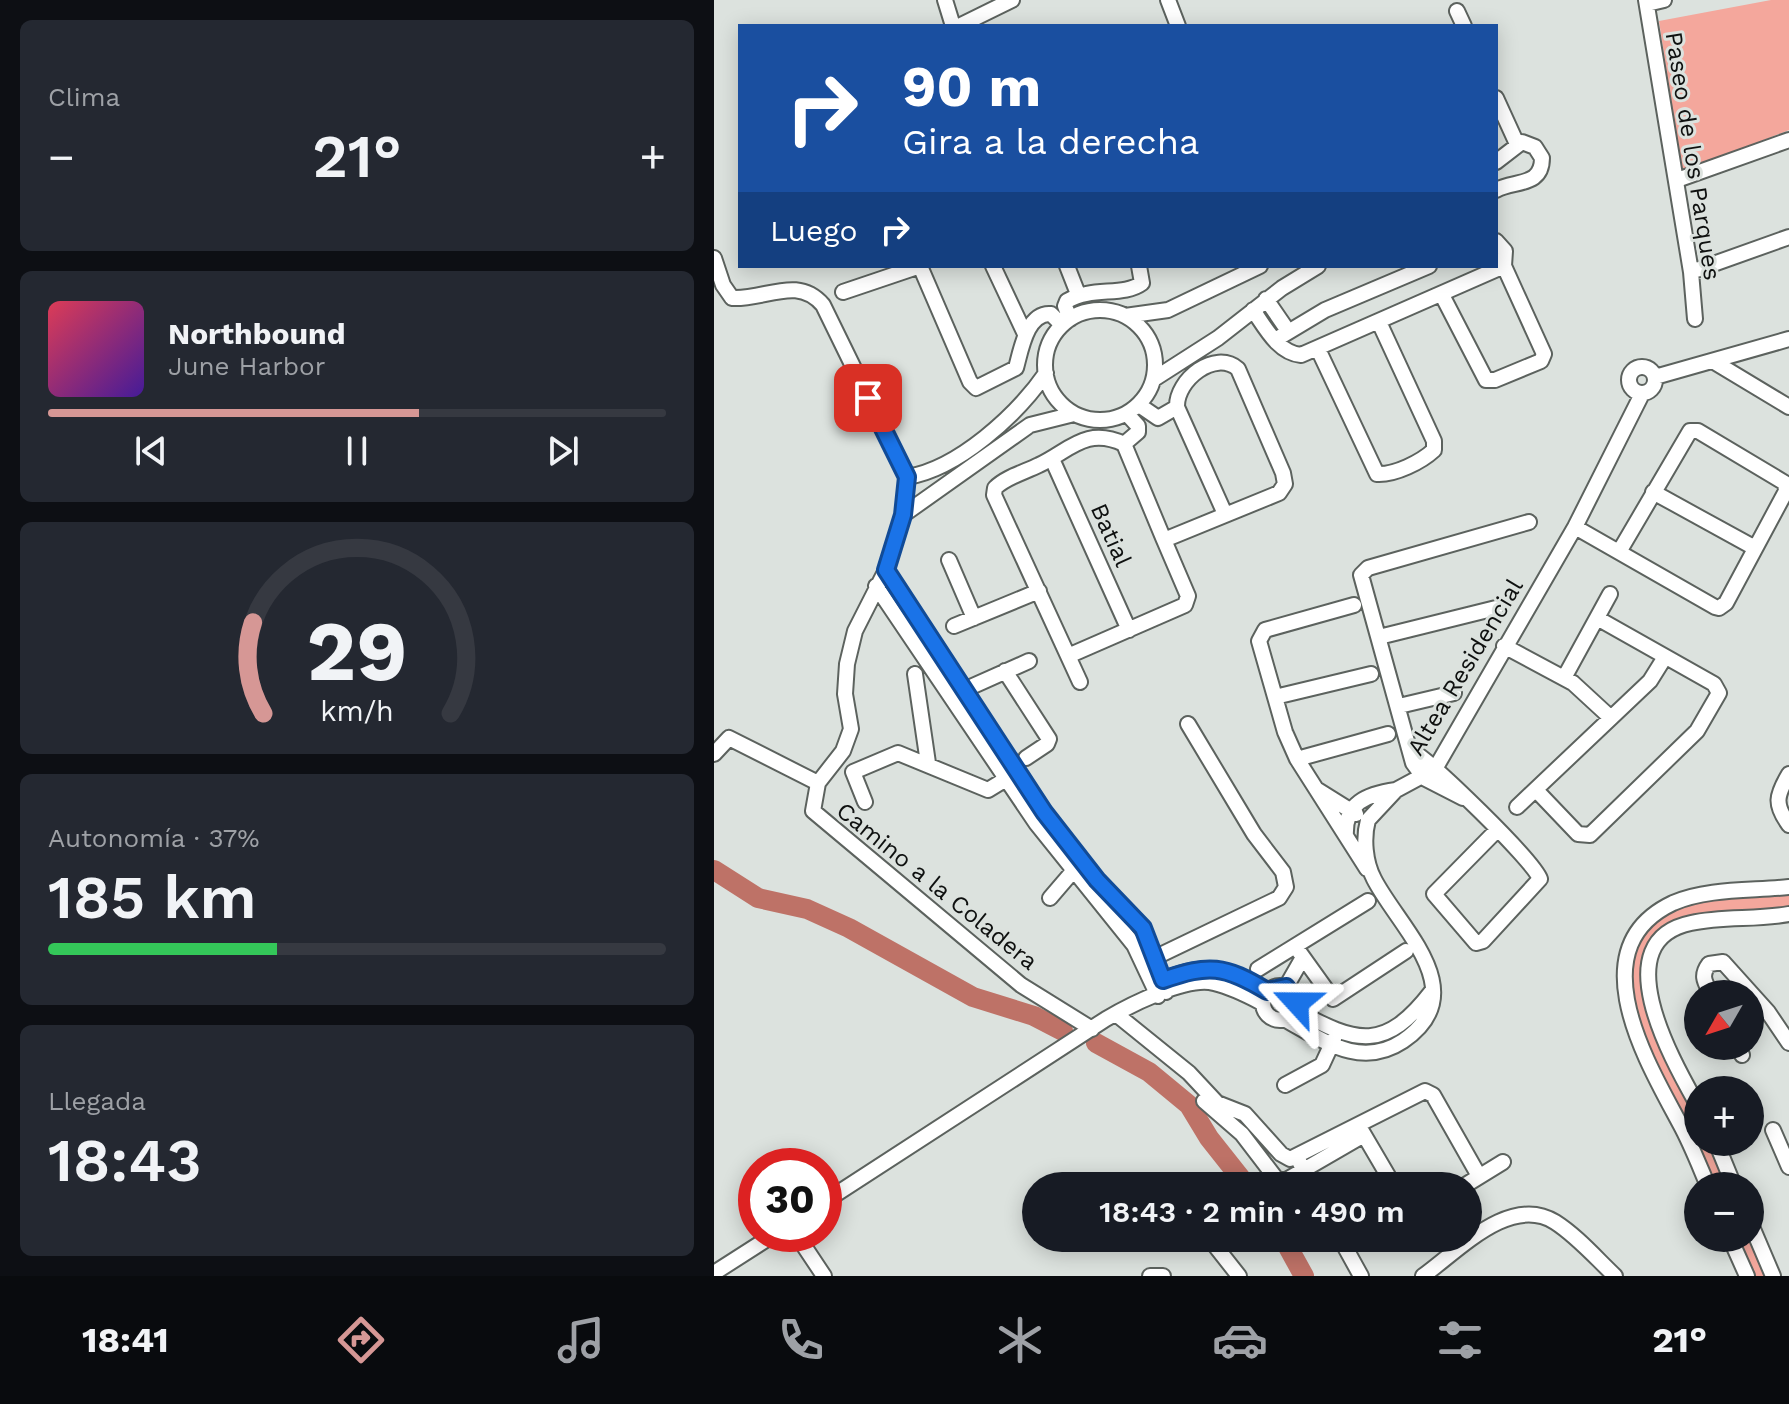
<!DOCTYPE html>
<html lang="es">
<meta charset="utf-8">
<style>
:root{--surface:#171b24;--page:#242831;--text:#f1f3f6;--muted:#9ea1a6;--line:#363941;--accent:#d69795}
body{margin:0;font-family:"Work Sans",sans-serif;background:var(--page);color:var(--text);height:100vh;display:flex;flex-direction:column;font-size:30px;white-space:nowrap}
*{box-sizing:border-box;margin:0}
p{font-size:26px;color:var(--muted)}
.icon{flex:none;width:44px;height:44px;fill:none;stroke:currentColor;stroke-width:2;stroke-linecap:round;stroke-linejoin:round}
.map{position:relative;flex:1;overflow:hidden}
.drawer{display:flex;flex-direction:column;gap:20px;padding:20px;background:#0d0f14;width:714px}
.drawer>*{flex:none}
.banner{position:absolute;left:24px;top:24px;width:760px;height:244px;border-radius:0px;box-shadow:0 4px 20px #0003;background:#1a4fa0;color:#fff;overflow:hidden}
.needle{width:52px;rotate:231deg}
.buttons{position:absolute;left:970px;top:980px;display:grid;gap:16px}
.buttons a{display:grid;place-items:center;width:80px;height:80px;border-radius:50%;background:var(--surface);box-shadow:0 4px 20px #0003;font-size:40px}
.speed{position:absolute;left:24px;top:1148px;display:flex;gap:16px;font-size:40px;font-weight:700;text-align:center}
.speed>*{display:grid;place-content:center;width:104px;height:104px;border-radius:50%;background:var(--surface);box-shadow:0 4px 20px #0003;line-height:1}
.speed .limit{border:12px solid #d22;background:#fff;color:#111}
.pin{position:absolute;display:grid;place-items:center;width:68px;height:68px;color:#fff;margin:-34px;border-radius:16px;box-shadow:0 4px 12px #0006}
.me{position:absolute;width:88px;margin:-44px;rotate:294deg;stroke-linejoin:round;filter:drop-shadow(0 0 6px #0008)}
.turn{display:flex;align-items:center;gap:28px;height:168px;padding:0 32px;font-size:36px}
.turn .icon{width:104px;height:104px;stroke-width:2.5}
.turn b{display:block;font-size:56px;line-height:68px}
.then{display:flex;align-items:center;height:76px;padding:0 32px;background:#0003;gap:16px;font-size:30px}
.big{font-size:60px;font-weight:600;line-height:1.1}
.drawer .widget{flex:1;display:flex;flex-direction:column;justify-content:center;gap:12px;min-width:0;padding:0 28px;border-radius:12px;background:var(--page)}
.drawer .dial{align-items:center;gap:0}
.dial svg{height:208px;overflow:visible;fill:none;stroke:var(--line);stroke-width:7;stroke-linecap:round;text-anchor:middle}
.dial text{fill:var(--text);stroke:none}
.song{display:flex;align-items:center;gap:24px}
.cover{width:96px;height:96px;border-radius:12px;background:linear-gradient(135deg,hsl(350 70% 55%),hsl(260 70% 35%))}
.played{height:8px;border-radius:4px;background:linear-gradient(90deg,var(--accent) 60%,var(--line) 60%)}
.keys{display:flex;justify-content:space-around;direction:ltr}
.heat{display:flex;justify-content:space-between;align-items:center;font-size:44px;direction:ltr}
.charge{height:12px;border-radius:6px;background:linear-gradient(90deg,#34c759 37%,var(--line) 0)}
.trip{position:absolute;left:308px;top:1172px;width:460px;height:80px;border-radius:40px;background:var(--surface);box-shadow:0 4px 20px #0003;font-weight:600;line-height:80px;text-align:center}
.tab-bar{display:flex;height:128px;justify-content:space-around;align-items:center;background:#090b0e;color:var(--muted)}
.tab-bar .icon{width:56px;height:56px}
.tab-bar .selected{color:var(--accent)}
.tab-bar b{font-size:36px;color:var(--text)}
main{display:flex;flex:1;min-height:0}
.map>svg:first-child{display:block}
</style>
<main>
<section class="drawer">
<div class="widget"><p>Clima</p>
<div class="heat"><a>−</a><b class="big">21°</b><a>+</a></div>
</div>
<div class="widget">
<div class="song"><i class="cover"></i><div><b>Northbound</b><p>June Harbor</p></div></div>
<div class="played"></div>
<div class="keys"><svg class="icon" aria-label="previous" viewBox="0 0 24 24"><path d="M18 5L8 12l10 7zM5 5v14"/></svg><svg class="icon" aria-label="pause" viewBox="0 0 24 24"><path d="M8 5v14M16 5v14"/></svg><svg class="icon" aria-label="next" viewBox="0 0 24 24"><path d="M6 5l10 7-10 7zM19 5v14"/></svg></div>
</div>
<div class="widget dial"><svg viewBox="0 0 100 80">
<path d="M14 69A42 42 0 1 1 86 69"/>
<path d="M14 69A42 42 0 0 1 10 34" stroke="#d69795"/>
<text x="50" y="56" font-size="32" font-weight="700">29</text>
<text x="50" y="72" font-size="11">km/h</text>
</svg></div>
<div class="widget"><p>Autonomía · 37%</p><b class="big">185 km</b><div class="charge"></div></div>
<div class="widget"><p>Llegada</p><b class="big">18:43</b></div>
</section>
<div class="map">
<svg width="1075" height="1276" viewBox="0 0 1075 1276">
<rect width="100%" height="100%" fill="#dce2de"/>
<path fill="#f4a79c" d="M1057,0h18v130l-107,43 -23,-152z
M1075,890v18l-103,9 -20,10 -23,61 4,28 51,102v24h13l18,44h-13c-10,-25 -21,-49 -33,-73 -26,-50 -69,-107 -46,-165 8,-20 22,-35 42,-42 33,-12 75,-11 110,-16z
M1024,1238h12l16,38h-13z"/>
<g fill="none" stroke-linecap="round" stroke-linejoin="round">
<path stroke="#be7267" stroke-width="20" d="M0,870l44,28 49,11 42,19 124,69 61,19 29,15
M382,1043l53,29 40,33 20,33 38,48
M569,1238l21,38"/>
<defs>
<path id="minor" d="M231,0l8,26
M454,0l10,26
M932,0l45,272 4,47
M933,4l17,-4
M743,11l7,15
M245,26l53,-26
M782,98l21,46
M782,162l26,-20 13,5 7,11c0,29 -27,22 -46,32
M963,180l112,-40
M0,258l9,27 9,13c34,2 65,-23 91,7l84,172 -4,38 -17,55 -31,61 -8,33 -2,30 6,35 -8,22 -25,32 -5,28 208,174 71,44
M206,266l50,116 6,6 40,-20c5,-18 11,-56 35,-54l11,11
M279,266l32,68
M353,266l11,28
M977,272l98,-35
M129,292l77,-26
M728,295l44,85h9l46,-19 3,-7 -40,-88 1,-15 -9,-10
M552,299l22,32
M331 365a55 55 0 1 1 110 0a55 55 0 1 1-110 0Z
M539,310c12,17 25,43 48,45l203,-89
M411,316l43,-6 92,-44
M356,319l-5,-13 2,-5c25,-15 56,-4 75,-18l-3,-17
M561,340l50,-30 104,-44
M604,349l59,125c18,1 44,-12 57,-24v-9l-55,-119
M1002,363l73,44
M915 380a13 13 0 1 1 26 0a13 13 0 1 1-26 0Z
M941,377l134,-38
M440,379l64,-41 64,-50 36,-22
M425,405l19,13 19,-11
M410,444l14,-12v-6l-11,-12
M338,459l77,171
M193,477c51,-8 110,-62 139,-104
M939,492l102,56
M189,515l127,-90 44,-11
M861,527l140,80 4,1 7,-5 60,-112 -1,-8 -87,-52h-8l-71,121
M235,560l25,58
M172,570l158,242 53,68 46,48 23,64
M162,586l160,237 98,122 24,51
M640,605l-89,25 -6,11 26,91 12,27 70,110
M240,626l85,-35
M665,637l117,-29
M790,646l69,37 38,35
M354,656l117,-51 3,-9 -24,-56
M291,671l44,68 -2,5 -21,14
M201,674l13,89
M850,678l46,-84
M366,682l-86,-187 1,-7c11,-11 30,-16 44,-23 30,-14 47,-39 85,-21l40,96 115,-47 6,-9 -2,-11 -45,-104c-23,-20 -62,11 -61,38l48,107
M250,690l65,-29
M561,697l96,-23
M685,706l55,-13
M698,751c19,10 122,110 128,128l-57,62 -7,2 -42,-49 63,-64
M0,754l15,-16 89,45
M583,759l91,-25
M1075,774c-13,22 -15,30 0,51
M602,789l40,25
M822,790l42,44 12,1 107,-104 22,-38 -5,-9 -117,-66
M749,798l-39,-20 -11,-15 -52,-188 7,-7 161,-46
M151,802l-12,-30 45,-19 90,37 18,-11
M803,807l133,-126 15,-24
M632,836c-2,-33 21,-42 50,-46
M336,898l24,-28
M581,946l38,53 73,-48
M442,957l123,-59 7,-11 -3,-15 -29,-38 -66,-110
M544,969l110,-68
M442,983c47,-21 67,-18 111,8
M549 1003a17 17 0 1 1 34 0a17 17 0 1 1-34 0Z
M572,987l16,-28
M997,994c-6,-12 -11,-18 -2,-30l14,-2 45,50 21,31
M582,1010c61,34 89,42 136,-19
M402,1014l73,59 28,30 28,11 36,40 9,5 135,-68 8,4 46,81
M572,1020c38,21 75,49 117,21 72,-49 -4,-113 -29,-162 -9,-17 -11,-41 -6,-59l28,-30 39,-21 140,-242 67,-133
M1024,1046l4,9
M571,1085l37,-20 12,-26
M490,1101l38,33 36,47 10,-2 76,-44
M984,1106c-24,-43 -95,-165 -7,-183 32,-7 66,-3 98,-9
M646,1128l34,58
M1059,1130l16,37
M1002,1142l18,44
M585,1161l12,25
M750,1186l39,-24
M994,1186c-9,-21 -17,-42 -28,-62 -33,-62 -102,-176 -7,-221 34,-15 80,-12 116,-16
M110,1202l282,-183c24,-14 81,-43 108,-36 17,4 33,12 48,20
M1036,1222l23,54
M82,1234l28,42
M495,1238l30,38
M626,1238l21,38
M1016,1238l17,38
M0,1273l61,-39
M436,1276h13
M709,1276c35,-25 87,-82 132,-54 22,14 41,36 60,54"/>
</defs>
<use href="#minor" stroke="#5c625e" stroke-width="18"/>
<use href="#minor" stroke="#fff" stroke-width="14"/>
</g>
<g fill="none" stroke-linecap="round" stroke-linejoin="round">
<defs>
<path id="route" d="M154,398l39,79 -4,38 -17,55 158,242 53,68 46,48 20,52c46,-16 61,-15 104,11l19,-4 11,16"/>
</defs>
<use href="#route" stroke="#114b97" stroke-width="20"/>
<use href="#route" stroke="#1a73e8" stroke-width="14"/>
</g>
<g text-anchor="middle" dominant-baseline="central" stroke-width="6" stroke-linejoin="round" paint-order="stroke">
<g font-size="24" fill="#0f1110" stroke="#dce2de">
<text transform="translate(979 156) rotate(81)">Paseo de los Parques</text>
<text transform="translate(397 535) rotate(66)">Batial</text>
<text transform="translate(751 667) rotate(-59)">Altea Residencial</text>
<text transform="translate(223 886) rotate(39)">Camino a la Coladera</text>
</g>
</g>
</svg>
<div class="buttons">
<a><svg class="needle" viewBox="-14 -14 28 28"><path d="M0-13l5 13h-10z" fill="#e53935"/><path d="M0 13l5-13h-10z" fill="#9ea1a6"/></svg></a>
<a>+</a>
<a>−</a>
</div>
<div class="speed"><div class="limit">30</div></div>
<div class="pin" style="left:154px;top:398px;background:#d93025"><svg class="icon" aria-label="arrive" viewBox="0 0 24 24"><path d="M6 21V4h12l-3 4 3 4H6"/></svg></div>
<svg class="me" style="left:583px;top:1003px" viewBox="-20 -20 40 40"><path d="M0-17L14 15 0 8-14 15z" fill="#1a73e8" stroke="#fff" stroke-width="4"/></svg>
<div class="trip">18:43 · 2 min · 490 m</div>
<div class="banner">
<div class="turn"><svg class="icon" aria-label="right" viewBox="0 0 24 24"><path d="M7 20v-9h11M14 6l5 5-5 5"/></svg><div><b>90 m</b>Gira a la derecha</div></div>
<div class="then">Luego<svg class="icon" aria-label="right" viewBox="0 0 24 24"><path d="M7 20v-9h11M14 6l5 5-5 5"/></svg></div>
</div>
</div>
</main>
<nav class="tab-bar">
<b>18:41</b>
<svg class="icon selected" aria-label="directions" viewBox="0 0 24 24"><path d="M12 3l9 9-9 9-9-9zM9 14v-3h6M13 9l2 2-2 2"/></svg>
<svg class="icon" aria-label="music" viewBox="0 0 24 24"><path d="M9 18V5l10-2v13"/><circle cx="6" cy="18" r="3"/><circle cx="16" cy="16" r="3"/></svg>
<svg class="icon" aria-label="phone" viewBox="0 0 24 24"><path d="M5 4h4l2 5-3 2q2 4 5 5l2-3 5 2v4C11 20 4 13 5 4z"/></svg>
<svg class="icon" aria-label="climate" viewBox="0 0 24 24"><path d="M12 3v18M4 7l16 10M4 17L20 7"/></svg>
<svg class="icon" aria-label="car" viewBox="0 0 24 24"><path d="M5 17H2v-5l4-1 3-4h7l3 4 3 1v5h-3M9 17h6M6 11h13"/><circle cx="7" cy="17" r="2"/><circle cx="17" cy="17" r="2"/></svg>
<svg class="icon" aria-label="filters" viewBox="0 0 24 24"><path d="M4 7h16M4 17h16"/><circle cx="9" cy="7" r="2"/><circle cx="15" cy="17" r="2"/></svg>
<b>21°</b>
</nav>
